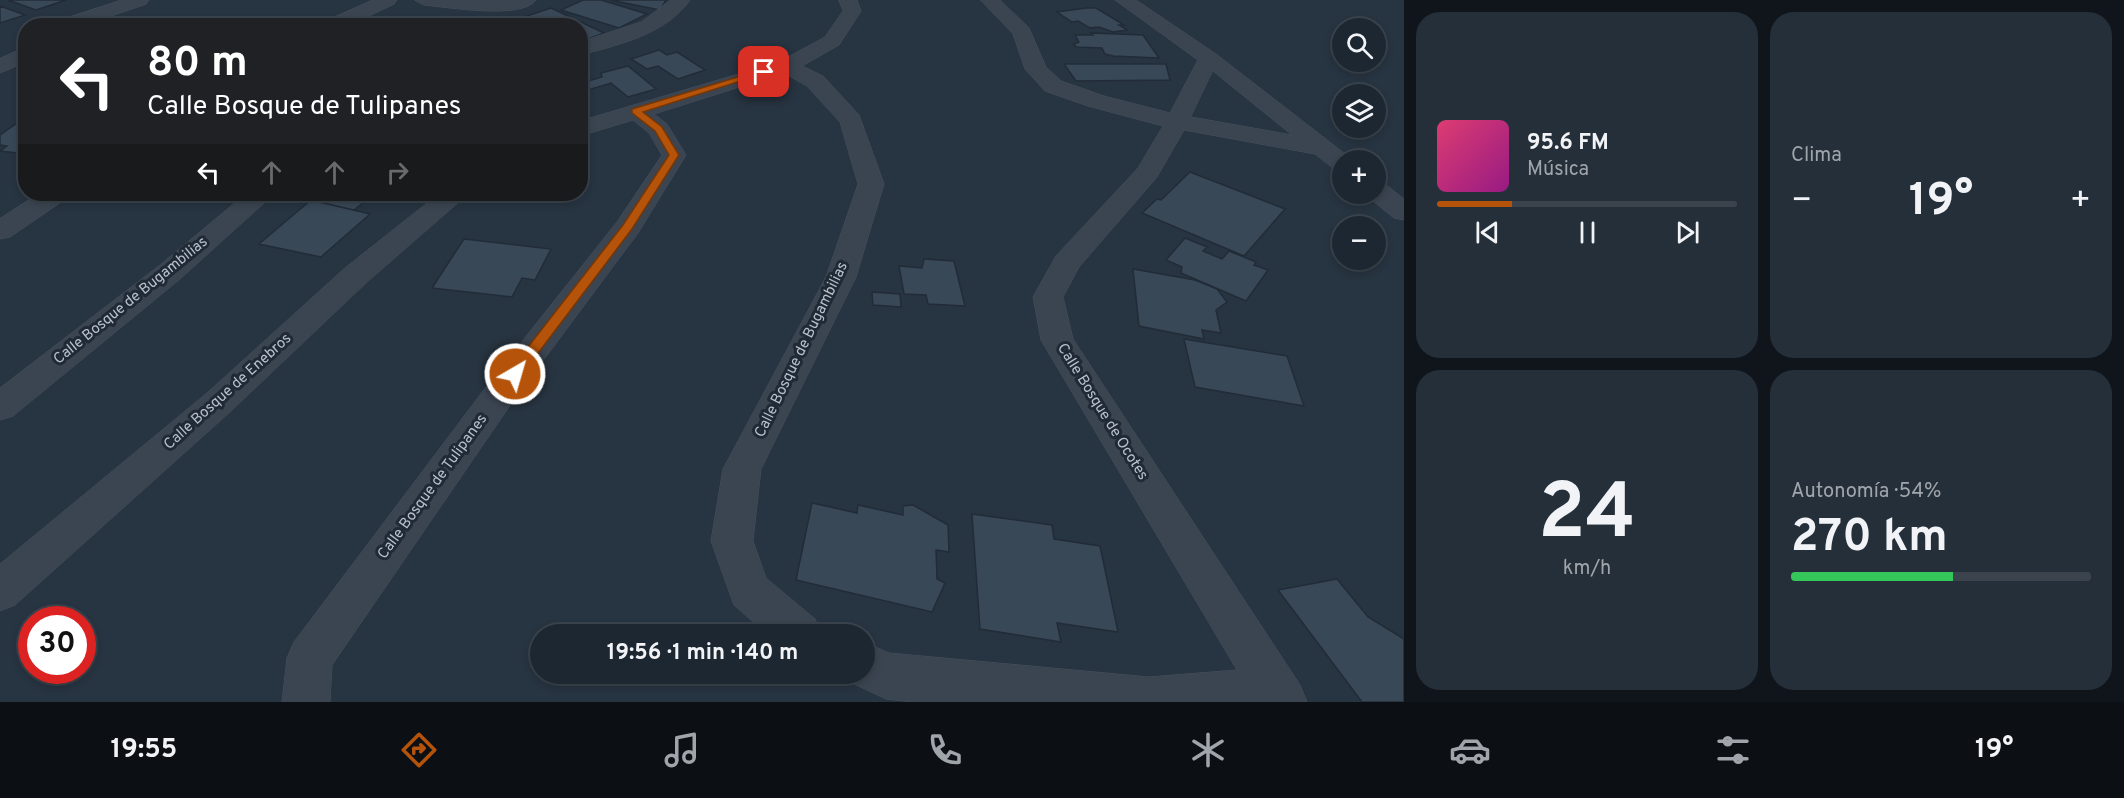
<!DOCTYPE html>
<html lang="es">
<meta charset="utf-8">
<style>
:root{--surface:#1d2731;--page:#252f39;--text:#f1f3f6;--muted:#a0a5ab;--line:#3b444d;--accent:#b45309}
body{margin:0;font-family:Overpass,sans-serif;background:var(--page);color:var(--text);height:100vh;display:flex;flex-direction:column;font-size:22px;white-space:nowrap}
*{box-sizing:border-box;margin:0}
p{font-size:20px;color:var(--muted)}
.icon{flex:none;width:33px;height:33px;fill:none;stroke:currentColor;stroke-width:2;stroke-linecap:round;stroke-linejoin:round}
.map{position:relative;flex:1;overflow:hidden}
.side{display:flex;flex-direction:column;gap:12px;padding:12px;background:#10151b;width:720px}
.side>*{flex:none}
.guide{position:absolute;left:18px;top:18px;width:570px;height:183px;border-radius:24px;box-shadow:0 3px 9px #0003,0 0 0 2px var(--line);background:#202124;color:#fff;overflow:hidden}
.controls{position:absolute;left:1332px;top:18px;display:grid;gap:12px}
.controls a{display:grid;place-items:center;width:54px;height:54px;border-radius:50%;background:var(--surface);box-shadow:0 3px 9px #0003,0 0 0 2px var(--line);font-size:30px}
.speed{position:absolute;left:18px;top:606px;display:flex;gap:12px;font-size:30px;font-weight:700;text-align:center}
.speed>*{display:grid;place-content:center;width:78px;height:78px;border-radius:50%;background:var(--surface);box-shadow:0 3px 9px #0003,0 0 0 2px var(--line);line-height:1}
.speed .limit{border:9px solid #d22;background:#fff;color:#111}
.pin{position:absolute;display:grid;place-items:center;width:51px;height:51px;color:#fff;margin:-26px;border-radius:12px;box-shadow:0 3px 9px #0006}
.me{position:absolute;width:66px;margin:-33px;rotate:38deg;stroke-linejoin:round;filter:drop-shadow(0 0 4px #0008)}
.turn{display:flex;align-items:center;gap:21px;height:126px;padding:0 30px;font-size:27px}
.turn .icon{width:78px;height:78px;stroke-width:2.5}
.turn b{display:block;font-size:42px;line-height:51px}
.lanes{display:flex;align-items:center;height:57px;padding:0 30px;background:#0003;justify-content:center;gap:30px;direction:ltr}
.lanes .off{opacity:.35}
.big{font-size:45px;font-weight:700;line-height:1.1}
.side .card{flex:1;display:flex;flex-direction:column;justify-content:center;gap:9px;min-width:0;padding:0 21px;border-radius:24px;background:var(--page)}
.side .dial{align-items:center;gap:0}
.dial b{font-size:78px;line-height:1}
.song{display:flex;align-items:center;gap:18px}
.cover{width:72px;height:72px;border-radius:9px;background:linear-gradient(135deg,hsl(340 70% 55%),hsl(310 70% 35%))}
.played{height:6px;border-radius:3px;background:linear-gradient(90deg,var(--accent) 25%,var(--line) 25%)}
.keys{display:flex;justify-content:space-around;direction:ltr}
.heat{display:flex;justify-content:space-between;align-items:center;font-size:33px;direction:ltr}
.charge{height:9px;border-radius:4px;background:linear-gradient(90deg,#34c759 54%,var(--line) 0)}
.side .tiles{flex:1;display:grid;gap:12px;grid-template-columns:repeat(2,1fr)}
.trip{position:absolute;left:530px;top:624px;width:345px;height:60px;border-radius:30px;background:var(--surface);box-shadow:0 3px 9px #0003,0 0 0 2px var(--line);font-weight:700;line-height:60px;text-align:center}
.dock{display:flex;height:96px;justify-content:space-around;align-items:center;background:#0c1014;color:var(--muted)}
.dock .icon{width:42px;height:42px}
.dock .active{color:var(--accent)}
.dock b{font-size:27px;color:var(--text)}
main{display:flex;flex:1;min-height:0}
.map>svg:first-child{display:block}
</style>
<main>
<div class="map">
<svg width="1404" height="702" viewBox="0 0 1404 702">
<rect width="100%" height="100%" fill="#273441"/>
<path fill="#394857" stroke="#222c38" stroke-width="1.5" d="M8,0h58l-30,10z
M583,0h18l46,14 -28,14 -58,-18z
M610,0h56l-6,10z
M0,6l25,9 -25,8z
M551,8l53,25 -24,9v-16h-57l-8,-6z
M1086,8h10l28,17h-5l8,5 -14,2 -14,-5 -9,1 -12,-7 -6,1 -15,-10z
M1091,33l52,2 16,23 -46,-2 -8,-2 -3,-6 -26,-1 -2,-3 5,-2 -4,-7h18z
M659,50l8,5 10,-3 28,18 -27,9 -20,-13 -11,3 -16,-10z
M1064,64h102l4,16 -94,1z
M628,66l28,23 -28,8 -17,-14 -23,7 -7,-7 21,-6 -1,-4z
M26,117v32l-8,4 -18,-2 7,-5 -7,-1v-10z
M1190,172l95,37 -41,47 -102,-43 15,-14 4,1z
M324,194h50l-20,16 -40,-9z
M311,200l59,14 -49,43 -62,-13z
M1185,238l22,9 -4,4 19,8 7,-8 27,11 -2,3 14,5 -22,31 -65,-28 1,-6 -16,-7z
M464,239l87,10 -16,31 -13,-2 -10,19 -80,-9z
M924,259l30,2 11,45 -37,-2 -2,-9 -22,-1 -5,-28 23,2z
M1133,269l62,11 22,9 10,13 -11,8 5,23 -19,-3 2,9 -65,-13z
M872,292l28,2 1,13 -28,-2z
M1184,339l103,17 17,50 -109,-19z
M812,503l45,10 1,-8 45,10v-9l10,-1 35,20 1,27 -13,-2 1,29 8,4 -13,29 -136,-32z
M972,514l80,11 2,14 46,7 18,86 -61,-9 4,19 -81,-13z
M1337,579l31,38 36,22v63h-42l-84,-112z"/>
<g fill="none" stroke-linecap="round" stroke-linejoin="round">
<defs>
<path id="minor" d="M122,0h27l-3,4 -64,22h-29l2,-4z
M373,0h24l-3,4 -46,22h-26l2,-4z
M415,0h121c-14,20 -89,7 -112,5z
M671,0h19c-24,34 -71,45 -110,55v-13l61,-20z
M839,0h18l4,11 -22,34 -37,21 21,10 36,39 25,69 -28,93 -95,192 -8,72 13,37 49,41 6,15h-54l-33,-29 -23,-64 12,-72 103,-192 32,-93 -18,-62 -33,-36 -23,-13 -130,41 13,10 19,31 -48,78 -125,168 -181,264 -2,37h-48l5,-44 7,-16 195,-259 128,-161 45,-67 -13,-22 -16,-13 -53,16v-15l199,-59 46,-25 18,-26z
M981,0h19l29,28 17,39 15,14 43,15 66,17 28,-53 -83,-60h21l80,54 137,106h-11v11l-9,-3 -18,-14 -131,-24 -27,47 -78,90 -16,30 10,42 227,346 7,17h-394l-27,-3 -38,-18 -4,-7h20v-32l25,11 260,24 88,-7 -196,-330 -8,-43 23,-41 82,-88 25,-42 -75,-20 -43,-15 -20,-22 -12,-35zM1213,71l79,64 -101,-18z
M26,47v15l-26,11v-14z
M1376,182l9,2 19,15v21l-10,-2 -27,-22 -2,-2h11z
M38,194h30l-4,6 -54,37 -10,2v-20z
M246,194h28l-94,85 -167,137 -13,4v-32l160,-123z
M439,194h29l-101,88 -136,129 -216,194 -15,6v-47l207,-171 138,-125z"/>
</defs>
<use href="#minor" stroke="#48515d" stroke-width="1"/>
<use href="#minor" fill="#3b4551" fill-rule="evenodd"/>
</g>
<path fill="#b45309" stroke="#753606" stroke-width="1.5" d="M761,70l8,2 -126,40 19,15 17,28 -47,74 -112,148h-10v-7l113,-145 46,-70 -14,-24 -23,-18v-4z"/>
<g text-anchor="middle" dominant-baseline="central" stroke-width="6" stroke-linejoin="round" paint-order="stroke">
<g font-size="15" fill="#b8c0cb" stroke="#202a36">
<text transform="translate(131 301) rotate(-39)">Calle Bosque de Bugambilias</text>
<text transform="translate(802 350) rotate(-64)">Calle Bosque de Bugambilias</text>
<text transform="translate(228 392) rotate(-42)">Calle Bosque de Enebros</text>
<text transform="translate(1102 412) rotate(58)">Calle Bosque de Ocotes</text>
<text transform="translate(433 487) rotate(-54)">Calle Bosque de Tulipanes</text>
</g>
</g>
</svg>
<div class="controls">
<a><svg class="icon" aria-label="search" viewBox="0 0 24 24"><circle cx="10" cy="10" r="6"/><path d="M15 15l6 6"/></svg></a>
<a><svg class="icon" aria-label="layers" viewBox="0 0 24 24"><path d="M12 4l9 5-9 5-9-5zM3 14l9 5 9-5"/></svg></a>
<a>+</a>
<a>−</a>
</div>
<div class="speed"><div class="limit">30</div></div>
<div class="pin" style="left:764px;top:72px;background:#d93025"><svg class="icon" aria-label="arrive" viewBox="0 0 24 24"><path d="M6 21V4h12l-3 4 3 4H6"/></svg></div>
<svg class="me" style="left:515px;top:374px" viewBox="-20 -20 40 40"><circle r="17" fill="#b45309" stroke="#fff" stroke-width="3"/><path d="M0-11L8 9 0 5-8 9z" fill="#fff"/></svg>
<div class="trip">19:56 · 1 min · 140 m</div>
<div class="guide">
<div class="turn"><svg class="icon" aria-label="left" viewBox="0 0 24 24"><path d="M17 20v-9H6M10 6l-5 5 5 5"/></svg><div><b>80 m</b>Calle Bosque de Tulipanes</div></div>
<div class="lanes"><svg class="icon" aria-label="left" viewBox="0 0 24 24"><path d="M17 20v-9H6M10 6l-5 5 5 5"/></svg><svg class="icon off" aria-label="ahead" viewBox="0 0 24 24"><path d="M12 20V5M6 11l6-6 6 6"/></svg><svg class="icon off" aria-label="ahead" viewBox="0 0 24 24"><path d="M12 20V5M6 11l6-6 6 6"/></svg><svg class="icon off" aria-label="right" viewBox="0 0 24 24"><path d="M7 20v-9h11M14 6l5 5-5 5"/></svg></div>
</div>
</div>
<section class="side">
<div class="tiles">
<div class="card">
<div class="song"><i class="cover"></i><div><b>95.6 FM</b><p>Música</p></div></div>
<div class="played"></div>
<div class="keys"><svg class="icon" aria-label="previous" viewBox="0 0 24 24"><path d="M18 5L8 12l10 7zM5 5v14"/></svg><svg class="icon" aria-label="pause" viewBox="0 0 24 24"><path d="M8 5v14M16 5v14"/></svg><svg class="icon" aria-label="next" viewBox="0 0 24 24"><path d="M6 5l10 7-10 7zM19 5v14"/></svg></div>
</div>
<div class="card"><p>Clima</p>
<div class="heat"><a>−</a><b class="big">19°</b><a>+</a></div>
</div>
<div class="card dial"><b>24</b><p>km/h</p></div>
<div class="card"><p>Autonomía · 54%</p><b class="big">270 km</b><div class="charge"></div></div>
</div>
</section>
</main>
<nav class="dock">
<b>19:55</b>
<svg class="icon active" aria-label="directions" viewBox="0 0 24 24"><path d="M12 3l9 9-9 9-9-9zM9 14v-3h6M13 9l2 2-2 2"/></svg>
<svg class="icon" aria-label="music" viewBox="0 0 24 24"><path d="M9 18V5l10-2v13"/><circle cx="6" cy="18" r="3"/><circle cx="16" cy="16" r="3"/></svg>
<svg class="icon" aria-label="phone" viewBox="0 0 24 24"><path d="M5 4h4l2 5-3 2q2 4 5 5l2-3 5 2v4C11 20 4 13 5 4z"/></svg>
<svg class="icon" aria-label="climate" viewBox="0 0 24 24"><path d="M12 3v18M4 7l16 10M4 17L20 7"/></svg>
<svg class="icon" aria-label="car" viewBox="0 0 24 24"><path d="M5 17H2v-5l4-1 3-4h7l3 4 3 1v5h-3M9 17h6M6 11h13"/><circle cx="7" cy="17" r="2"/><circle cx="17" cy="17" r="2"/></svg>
<svg class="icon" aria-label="filters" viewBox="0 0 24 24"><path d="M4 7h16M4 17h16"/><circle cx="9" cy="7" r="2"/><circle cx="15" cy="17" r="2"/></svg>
<b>19°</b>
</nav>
